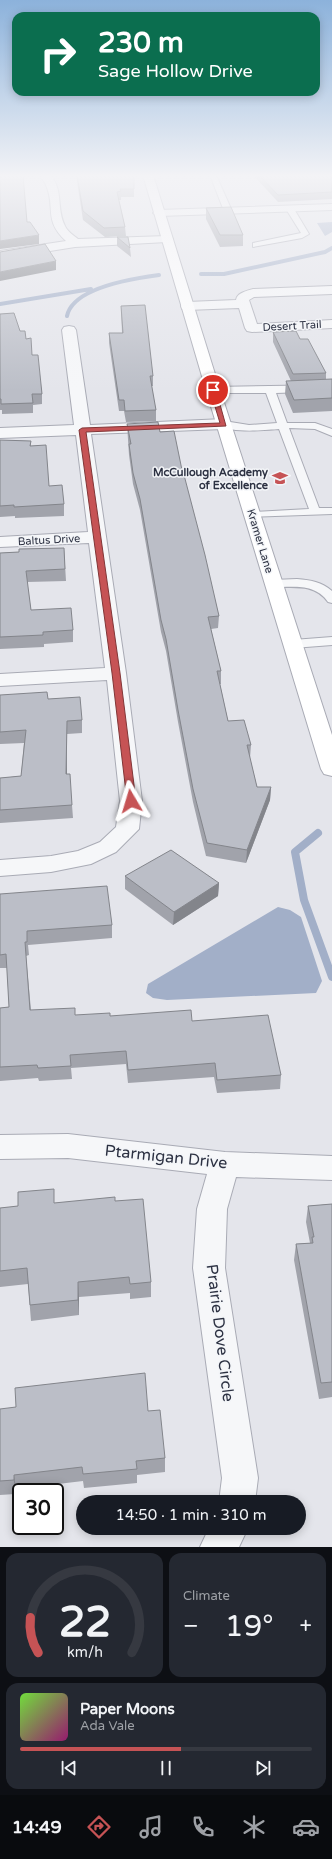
<!DOCTYPE html>
<meta charset="utf-8">
<style>
:root{--surface:#171b24;--page:#242831;--text:#f1f3f6;--muted:#9ea1a6;--line:#363941;--accent:#c65355}
body{margin:0;font-family:"Varela Round",sans-serif;background:var(--page);color:var(--text);height:100vh;display:flex;flex-direction:column;font-size:15px;white-space:nowrap}
*{box-sizing:border-box;margin:0}
p{font-size:13px;color:var(--muted)}
.icon{flex:none;width:22px;height:22px;fill:none;stroke:currentColor;stroke-width:2;stroke-linecap:round;stroke-linejoin:round}
.map{position:relative;height:1547px;overflow:hidden}
.side{display:flex;flex-direction:column;gap:6px;padding:6px;background:#0d0f14;flex:1}
.side>*{flex:none}
.guide{position:absolute;left:12px;top:12px;width:308px;height:84px;border-radius:12px;box-shadow:0 2px 10px #0003;background:#0b6e4f;color:#fff;overflow:hidden}
.speed{position:absolute;left:12px;top:1483px;display:flex;gap:8px;font-size:20px;font-weight:700;text-align:center}
.speed>*{display:grid;place-content:center;width:52px;height:52px;border-radius:50%;background:var(--surface);box-shadow:0 2px 10px #0003;line-height:1}
.speed .limit{border:2px solid #111;border-radius:6px;background:#fff;color:#111}
.pin{position:absolute;display:grid;place-items:center;width:34px;height:34px;color:#fff;margin:-17px;border:2px solid #fff;border-radius:50%;box-shadow:0 1px 4px #0007}
.me{position:absolute;width:44px;margin:-22px;rotate:353deg;stroke-linejoin:round;filter:drop-shadow(0 0 3px #0008)}
.turn{display:flex;align-items:center;gap:14px;height:84px;padding:0 20px;font-size:18px}
.turn .icon{width:52px;height:52px;stroke-width:2.5}
.turn b{display:block;font-size:28px;line-height:34px}
.big{font-size:30px;font-weight:600;line-height:1.1}
.side .tile{flex:1;display:flex;flex-direction:column;justify-content:center;gap:6px;min-width:0;padding:0 14px;border-radius:12px;background:var(--page)}
.side .dial{align-items:center;gap:0}
.dial svg{height:104px;overflow:visible;fill:none;stroke:var(--line);stroke-width:7;stroke-linecap:round;text-anchor:middle}
.dial text{fill:var(--text);stroke:none}
.song{display:flex;align-items:center;gap:12px}
.cover{width:48px;height:48px;border-radius:6px;background:linear-gradient(135deg,hsl(100 70% 55%),hsl(320 70% 35%))}
.played{height:4px;border-radius:2px;background:linear-gradient(90deg,var(--accent) 55%,var(--line) 55%)}
.keys{display:flex;justify-content:space-around;direction:ltr}
.heat{display:flex;justify-content:space-between;align-items:center;font-size:22px;direction:ltr}
.side .tiles{flex:1;display:grid;gap:6px;grid-template-columns:1fr 1fr}
.tile:last-child{grid-column:span 2}
.trip{position:absolute;left:76px;top:1495px;width:230px;height:40px;border-radius:20px;background:var(--surface);box-shadow:0 2px 10px #0003;font-weight:600;line-height:40px;text-align:center}
.tabs{display:flex;height:64px;justify-content:space-around;align-items:center;background:#090b0e;color:var(--muted)}
.tabs .icon{width:28px;height:28px}
.tabs .on{color:var(--accent)}
.tabs b{font-size:18px;color:var(--text)}
.map>svg:first-child{display:block}
</style>
<div class="map">
<svg width="332" height="1547" viewBox="0 0 332 1547">
<rect width="100%" height="100%" fill="#e4e5eb"/>
<path fill="#a2afc8" d="M332,222v10l-7,4 -8,-13z
M278,907l12,3 11,7 21,64 -6,12 -149,7 -14,-2 -7,-5 2,-9z"/>
<g fill="none" stroke-linecap="round" stroke-linejoin="round">
<path stroke="#a2afc8" stroke-width="4" d="M201,274h23l101,-22 7,-4
M0,304l91,-15
M67,316c6,-29 69,-38 92,-41"/>
<path stroke="#a2afc8" stroke-width="8" d="M318,833l-23,19 9,48 28,77"/>
<defs>
<path id="lane" d="M210,175h6l16,36 -1,2 -7,-2z
M290,207l4,2 15,25 -7,4 -49,9v-4l48,-10 -15,-24z
M332,385v6l-56,2 11,30h28l17,6v7l-17,-7 -26,-1 30,80h13v6l-84,3 -1,-2 5,-3 57,-3 -30,-80c-13,1 -50,5 -60,-5l5,-3 25,4 28,-2 -11,-30h-53l-5,-3 5,-3z
M297,579c13,1 25,3 35,12v12l-4,-1c-18,-26 -53,-8 -61,-19l6,-3z
M332,637v8l-39,3 -4,-1 -2,-3 2,-3 4,-1z"/>
<path id="street" d="M39,175h11c14,15 6,34 15,51 2,5 8,9 13,13l89,-3 6,3 -6,3 -92,5 -75,12v-8l66,-10c-23,-21 -10,-33 -20,-56 -1,-4 -5,-7 -7,-10z
M332,204v6l-173,6 -6,-3 6,-3z
M332,286v8l-78,3 -5,3 8,24 75,-4v8l-80,4 -5,-1 -2,-3 -6,-20 -52,2 -5,-1 -1,-3 1,-3 5,-1 49,-2c1,-7 10,-9 17,-11z
M69,326l5,1 2,3 14,95 134,-6 5,2 3,3 -3,3 -5,2 -133,5 35,239 16,128 -3,28 -23,23 -25,12 -40,8 -51,4v-16l51,-4 27,-5 22,-9 16,-15 4,-26 -13,-121 -107,6v-12l105,-6 -16,-125 -89,4v-10l88,-5 -12,-97 -76,3v-10l74,-3 -12,-95 2,-3z
M68,1134l157,18 107,4v24l-96,-3 -9,32 -2,59 33,210 -3,24h-36l3,-24 -29,-210 4,-59 10,-35 -139,-16 -68,1v-24z
M209,1528h39l-9,19h-39z"/>
<path id="secondary" d="M143,175h10l67,215 112,345v41l-8,-2 -3,-5 -115,-379z"/>
</defs>
<use href="#lane" stroke="#a9abb5" stroke-width="2"/>
<use href="#street" stroke="#a9abb5" stroke-width="2"/>
<use href="#secondary" stroke="#a9abb5" stroke-width="2"/>
<use href="#lane" fill="#f6f7f9" fill-rule="evenodd"/>
<use href="#street" fill="#f6f7f9" fill-rule="evenodd"/>
<use href="#secondary" fill="#fff" fill-rule="evenodd"/>
</g>
<path fill="#a1a3ab" d="M76,175h58v22h-13v3h-2l6,27 1,9 -21,1 -22,-17z
M253,175h79v24l-54,3z
M206,208l37,27v11l-23,1 -14,-28z
M117,237l13,11 1,9 -14,-11z
M121,306l32,70v10h-2l5,24v11l-30,1 -2,-11h-5l-10,-68v-10h13z
M0,314l20,17 6,8 6,16 10,39v10l-9,1v8l-31,1v-4h-2z
M273,332l27,7 26,34v7l6,-1v32l-39,2 -8,-19 1,-13h5l-18,-39z
M127,424l33,8 23,43 36,141 -1,12 -7,1 10,42v13h-1l8,37 23,24 -1,13 7,29h14l-1,13 -24,63 -40,-7 -13,-54 -15,-80 -12,-71 -5,-19 -21,-122 -7,-26 -4,-29z
M0,440l31,1v5l18,40 15,18v12l-49,2v-2l-15,1z
M64,548l2,33 -39,1 4,28 42,20v12l-29,2v3l-44,2v-96l19,-1z
M0,695l48,4 34,21v13l-15,1v40l5,31 1,13 -73,5v-45l21,-2 3,-33 -24,1z
M125,876l94,7 -1,13 -45,29 -48,-36z
M0,894l112,31v13l-84,7 1,10 -3,1 5,54 44,5 35,1 82,5 89,54 -1,14 -63,4 -3,-16 -86,6 -2,-19 -55,4 1,11 -33,2 -1,-3 -38,3v-73l9,-1 -2,-39h-7z
M115,1201l36,81v15l-21,2v-6l-51,4v18l-48,6 -3,-37 -28,3v-79l55,-5z
M332,1204v193l-13,2 -25,-139 2,-16 14,-1 -4,-21 2,-16z
M0,1409l148,2 17,47v14l-28,3v8l-53,5 -1,-7 -67,8 -1,5 -15,1z"/>
<path fill="#83858b" d="M28,175h10l-10,2z
M39,235v9l-39,5v-8z
M56,261v9l-56,11v-9z
M67,721v66l-1,-13z
M271,787l-1,13 -24,63 1,-13z
M219,883l-1,13 -45,29 1,-13z
M78,1282l1,15v18l-1,-15z
M14,1475l2,14 -1,5 -1,-14z"/>
<path fill="#bbbec7" stroke="#83858b" d="M0,175h23l4,47h3l9,13 -39,6z
M77,175h57v14h-14l1,2 -4,1 8,35 -21,1 -21,-17z
M259,175h73v17l-54,3z
M231,207l12,28h-23l-14,-27z
M117,237h11l2,11z
M45,244l11,17 -56,11v-20z
M145,305l8,71h-3l6,34 -31,1 -1,-11h-5l-10,-67h14l-2,-27z
M14,313l6,18h5l1,8 5,-1 1,17h6l4,39h-10l1,9 -32,1v-5h-1v-85z
M296,331l4,8h8l18,34 -33,1 -20,-42z
M332,379v19l-38,2 -8,-19z
M158,422l2,10 14,-1 9,44h1l21,80 14,61 -11,1 13,54h-4l11,50 16,-1 7,25h-4l10,42h14l-24,63 -40,-7 -14,-54 -15,-79 -12,-71 -5,-19 -21,-121 -7,-26 -4,-29h2l-4,-20z
M0,440l31,1 -1,5 16,-1 3,41 13,-1 2,19 -50,3v-2l-14,1z
M64,548l1,21 -39,2 5,39 40,-2 2,22 -30,2v3l-43,2v-84l19,-1v-3z
M47,692l1,7 32,-2 2,23 -15,1 -1,53h4l2,31 -72,5v-32l21,-2 5,-46 -26,2v-37z
M171,850l48,33 -45,29 -49,-36z
M107,886l5,39 -85,6v11h-2l5,68 45,-2v7l35,-2v3l81,-6 1,11 76,-6 13,60 -64,5 -2,-17 -87,7 -2,-19 -56,4 1,11 -33,2 -1,-3 -37,2v-59l9,-1 -3,-53 -6,1v-61z
M54,1189v14l61,-6v4l28,-2 8,83 -21,2 -1,-7 -51,5v18l-48,5 -3,-37 -27,3v-63l18,-2v-14z
M332,1204v178l-11,1 -25,-139 17,-1 -1,-6h2l-6,-31z
M145,1373l3,38 12,-1 5,48 -29,3 1,8 -54,5 -1,-7 -68,8v5l-14,1v-72l16,-2 -1,-19z"/>
<linearGradient id="sky" x2="0" y2="1"><stop stop-color="#8cb2db"/><stop offset="0.45" stop-color="#f3f3f6"/><stop offset="1" stop-color="#f3f3f6" stop-opacity="0"/></linearGradient>
<rect width="332" height="391" fill="url(#sky)"/>
<path fill="#c65355" stroke="#813637" d="M213,389l3,1 10,36 -140,6 34,241 16,128 -5,3 -4,-3 -15,-128 -33,-243 3,-2 138,-5 -10,-33z"/>
<defs>
<symbol id="school-bare" viewBox="-9 -9 18 18"><path d="M0-5L7-2L0 1L-7-2ZM-4 1L0 2.5L4 1V4Q0 6-4 4Z" fill="#c65355" stroke="#f3f5f8" stroke-width="2.5" paint-order="stroke"/></symbol>
</defs>
<g fill-rule="evenodd">
<use href="#school-bare" x="269" y="467" width="22" height="22"/>
</g>
<g text-anchor="middle" dominant-baseline="central" stroke-width="3" stroke-linejoin="round" paint-order="stroke">
<g font-size="11" fill="#2c3142" stroke="#f3f5f8">
<text transform="translate(292 326) rotate(-3)">Desert Trail</text>
<text transform="translate(49 540) rotate(-3)">Baltus Drive</text>
<text transform="translate(260 541) rotate(73)">Kramer Lane</text>
</g>
<g font-size="11" font-weight="bold" fill="#2c3142" stroke="#f3f5f8" text-anchor="end">
<text x="268" y="472">McCullough Academy<tspan x="268" dy="13">of Excellence</tspan></text>
</g>
<g font-size="16" fill="#2c3142" stroke="#f3f5f8">
<text transform="translate(166 1157) rotate(6)">Ptarmigan Drive</text>
<text transform="translate(220 1333) rotate(83)">Prairie Dove Circle</text>
</g>
</g>
</svg>
<div class="speed"><div class="limit">30</div></div>
<div class="pin" style="left:213px;top:390px;background:#d93025"><svg class="icon" aria-label="arrive" viewBox="0 0 24 24"><path d="M6 21V4h12l-3 4 3 4H6"/></svg></div>
<svg class="me" style="left:131px;top:801px" viewBox="-20 -20 40 40"><path d="M0-17L14 15 0 8-14 15z" fill="#c65355" stroke="#fff" stroke-width="4"/></svg>
<div class="trip">14:50 · 1 min · 310 m</div>
<div class="guide">
<div class="turn"><svg class="icon" aria-label="right" viewBox="0 0 24 24"><path d="M7 20v-9h11M14 6l5 5-5 5"/></svg><div><b>230 m</b>Sage Hollow Drive</div></div>
</div>
</div>
<section class="side">
<div class="tiles">
<div class="tile dial"><svg viewBox="0 0 100 80">
<path d="M14 69A42 42 0 1 1 86 69"/>
<path d="M14 69A42 42 0 0 1 8 42" stroke="#c65355"/>
<text x="50" y="56" font-size="32" font-weight="700">22</text>
<text x="50" y="72" font-size="11">km/h</text>
</svg></div>
<div class="tile"><p>Climate</p>
<div class="heat"><a>−</a><b class="big">19°</b><a>+</a></div>
</div>
<div class="tile">
<div class="song"><i class="cover"></i><div><b>Paper Moons</b><p>Ada Vale</p></div></div>
<div class="played"></div>
<div class="keys"><svg class="icon" aria-label="previous" viewBox="0 0 24 24"><path d="M18 5L8 12l10 7zM5 5v14"/></svg><svg class="icon" aria-label="pause" viewBox="0 0 24 24"><path d="M8 5v14M16 5v14"/></svg><svg class="icon" aria-label="next" viewBox="0 0 24 24"><path d="M6 5l10 7-10 7zM19 5v14"/></svg></div>
</div>
</div>
</section>
<nav class="tabs">
<b>14:49</b>
<svg class="icon on" aria-label="directions" viewBox="0 0 24 24"><path d="M12 3l9 9-9 9-9-9zM9 14v-3h6M13 9l2 2-2 2"/></svg>
<svg class="icon" aria-label="music" viewBox="0 0 24 24"><path d="M9 18V5l10-2v13"/><circle cx="6" cy="18" r="3"/><circle cx="16" cy="16" r="3"/></svg>
<svg class="icon" aria-label="phone" viewBox="0 0 24 24"><path d="M5 4h4l2 5-3 2q2 4 5 5l2-3 5 2v4C11 20 4 13 5 4z"/></svg>
<svg class="icon" aria-label="climate" viewBox="0 0 24 24"><path d="M12 3v18M4 7l16 10M4 17L20 7"/></svg>
<svg class="icon" aria-label="car" viewBox="0 0 24 24"><path d="M5 17H2v-5l4-1 3-4h7l3 4 3 1v5h-3M9 17h6M6 11h13"/><circle cx="7" cy="17" r="2"/><circle cx="17" cy="17" r="2"/></svg>
</nav>
